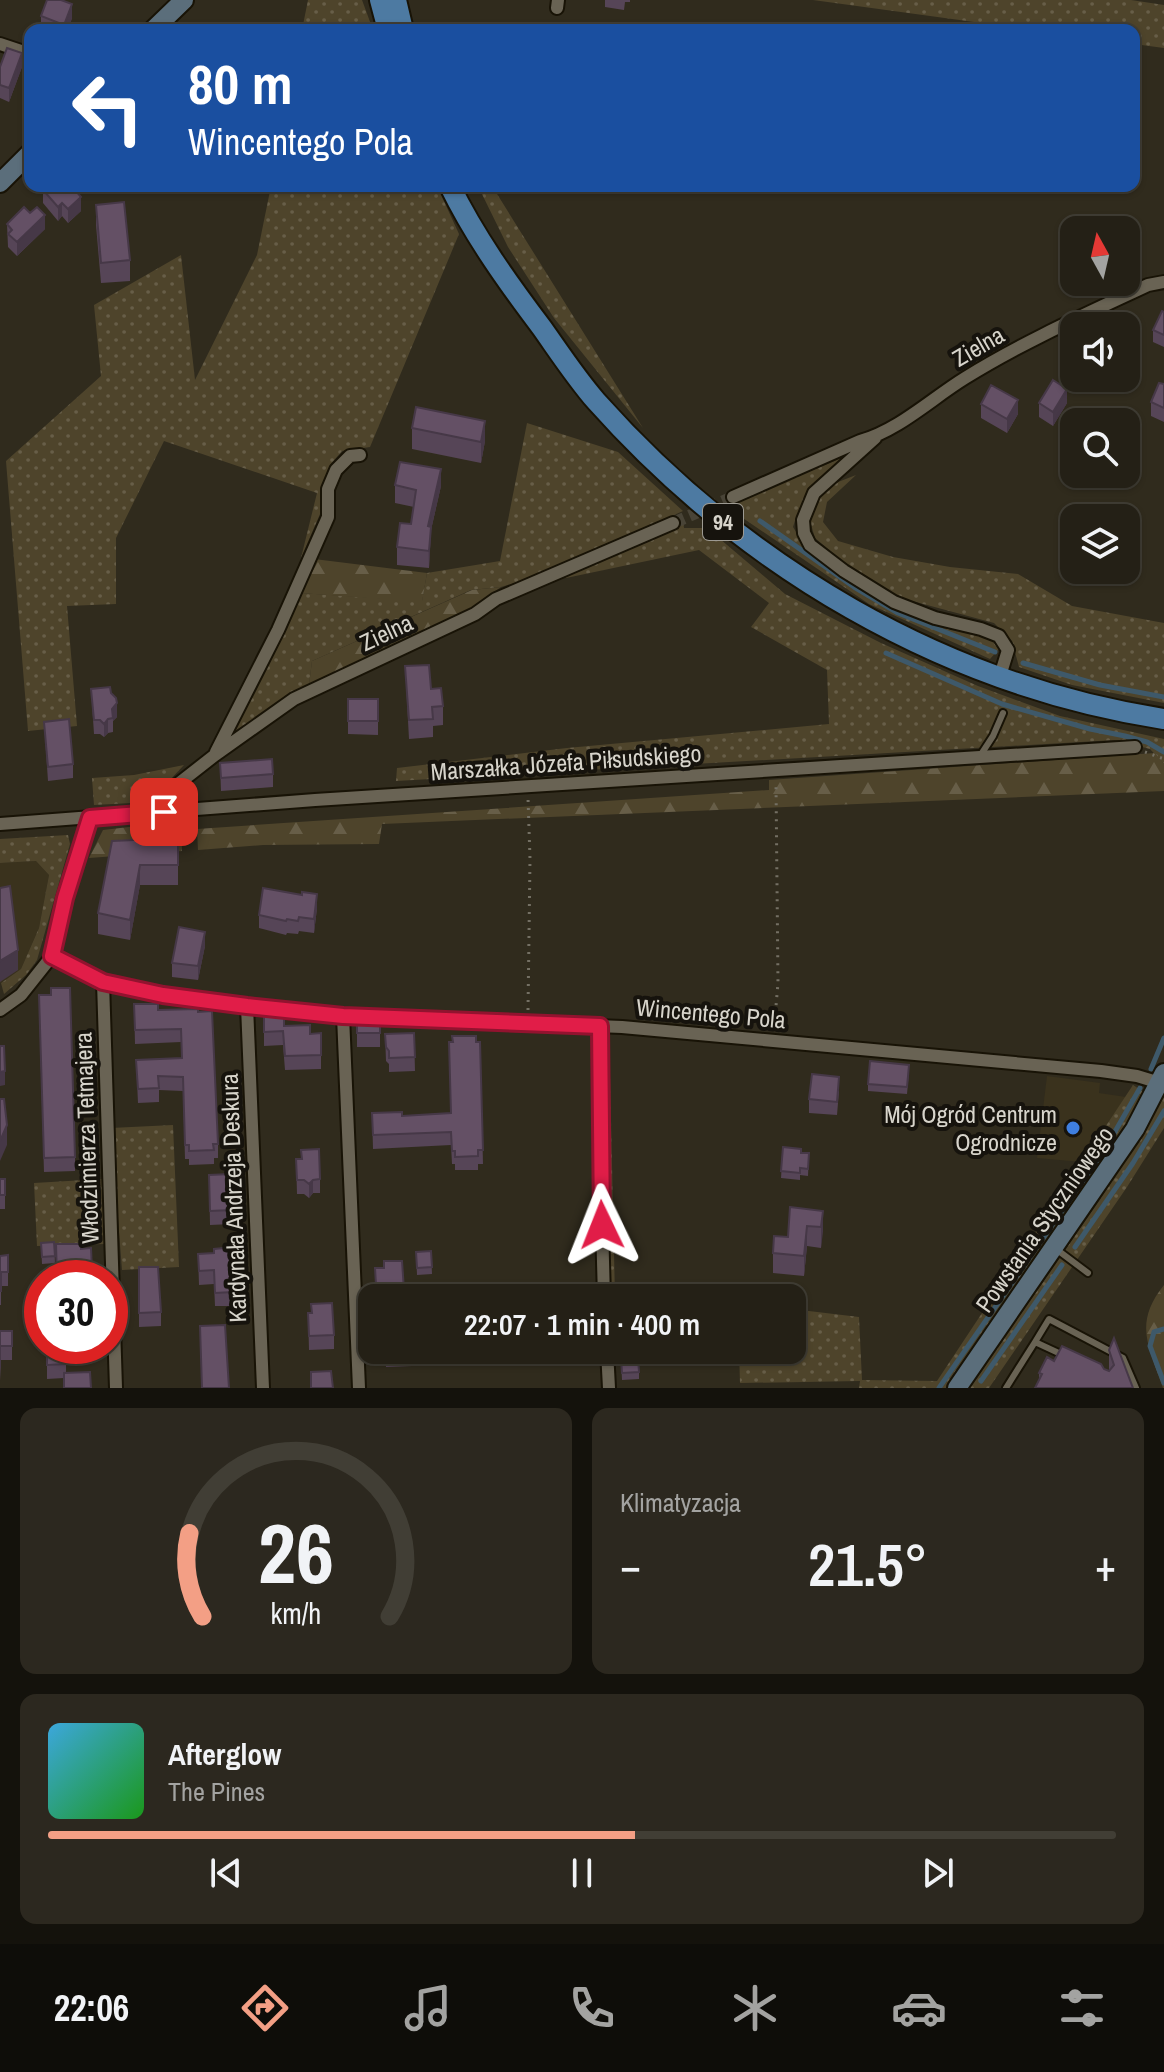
<!DOCTYPE html>
<html lang="pl">
<meta charset="utf-8">
<style>
:root{--surface:#242016;--page:#2c281f;--text:#f1f3f6;--muted:#a3a3a1;--line:#413e35;--accent:#f39f85}
body{margin:0;font-family:"Archivo Narrow",sans-serif;background:var(--page);color:var(--text);height:100vh;display:flex;flex-direction:column;font-size:30px;white-space:nowrap}
*{box-sizing:border-box;margin:0}
p{font-size:26px;color:var(--muted)}
.icon{flex:none;width:44px;height:44px;fill:none;stroke:currentColor;stroke-width:2;stroke-linecap:round;stroke-linejoin:round}
.map{position:relative;height:1388px;overflow:hidden}
.panel{display:flex;flex-direction:column;gap:20px;padding:20px;background:#14120c;flex:1}
.panel>*{flex:none}
.banner{position:absolute;left:24px;top:24px;width:1116px;height:168px;border-radius:16px;box-shadow:0 2px 6px #0004,0 0 0 2px var(--line);background:#1a4fa0;color:#fff;overflow:hidden}
.needle{width:52px;rotate:352deg}
.controls{position:absolute;left:1060px;top:216px;display:grid;gap:16px}
.controls a{display:grid;place-items:center;width:80px;height:80px;border-radius:16px;background:var(--surface);box-shadow:0 2px 6px #0004,0 0 0 2px var(--line);font-size:40px}
.speed{position:absolute;left:24px;top:1260px;display:flex;gap:16px;font-size:40px;font-weight:700;text-align:center}
.speed>*{display:grid;place-content:center;width:104px;height:104px;border-radius:50%;background:var(--surface);box-shadow:0 2px 6px #0004,0 0 0 2px var(--line);line-height:1}
.speed .limit{border:12px solid #d22;background:#fff;color:#111}
.pin{position:absolute;display:grid;place-items:center;width:68px;height:68px;color:#fff;margin:-34px;border-radius:16px;box-shadow:0 4px 12px #0006}
.me{position:absolute;width:88px;margin:-44px;rotate:358deg;stroke-linejoin:round;filter:drop-shadow(0 0 6px #0008)}
.turn{display:flex;align-items:center;gap:28px;height:168px;padding:0 32px;font-size:36px}
.turn .icon{width:104px;height:104px;stroke-width:2.5}
.turn b{display:block;font-size:56px;line-height:68px}
.big{font-size:60px;font-weight:600;line-height:1.1}
.panel .card{flex:1;display:flex;flex-direction:column;justify-content:center;gap:12px;min-width:0;padding:0 28px;border-radius:16px;background:var(--page)}
.panel .dial{align-items:center;gap:0}
.dial svg{height:208px;overflow:visible;fill:none;stroke:var(--line);stroke-width:7;stroke-linecap:round;text-anchor:middle}
.dial text{fill:var(--text);stroke:none}
.song{display:flex;align-items:center;gap:24px}
.cover{width:96px;height:96px;border-radius:12px;background:linear-gradient(135deg,hsl(200 70% 55%),hsl(120 70% 35%))}
.played{height:8px;border-radius:4px;background:linear-gradient(90deg,var(--accent) 55%,var(--line) 55%)}
.keys{display:flex;justify-content:space-around;direction:ltr}
.heat{display:flex;justify-content:space-between;align-items:center;font-size:44px;direction:ltr}
.panel .tiles{flex:1;display:grid;gap:20px;grid-template-columns:1fr 1fr}
.card:last-child{grid-column:span 2}
.trip{position:absolute;left:358px;top:1284px;width:448px;height:80px;border-radius:16px;background:var(--surface);box-shadow:0 2px 6px #0004,0 0 0 2px var(--line);font-weight:600;line-height:80px;text-align:center}
.tabs{display:flex;height:128px;justify-content:space-around;align-items:center;background:#0e0d09;color:var(--muted)}
.tabs .icon{width:56px;height:56px}
.tabs .selected{color:var(--accent)}
.tabs b{font-size:36px;color:var(--text)}
.map>svg:first-child{display:block}
</style>
<div class="map">
<svg width="1164" height="1388" viewBox="0 0 1164 1388">
<defs>
<pattern id="grass-dots" width="8" height="8" patternUnits="userSpaceOnUse" patternTransform="scale(2)"><rect width="8" height="8" fill="#4e442b"/><path d="M2 2h.1M6 6h.1" fill="none" stroke="#675e48" stroke-width="1.8" stroke-linecap="round"/></pattern>
<pattern id="forest-firs" width="22" height="20" patternUnits="userSpaceOnUse" patternTransform="scale(2)"><rect width="22" height="20" fill="#4e442b"/><path d="M5 1l3.5 6h-7zM16 11l3.5 6h-7z" fill="#675e48"/></pattern>
</defs>
<rect width="100%" height="100%" fill="#302b1d"/>
<path fill="#3a321d" d="M36,861l13,14 -10,53 -18,41 -21,14v-120z
M1047,1076l53,7 -1,10 27,4 -44,65 -45,-4z"/>
<path fill="url(#grass-dots)" d="M308,0h54l11,30h-71z
M813,0h318l33,5v43l-30,-4v-14h-101z
M271,186h166l22,48 -89,213 -28,4 -12,14 -9,28 -1,21 -19,44 16,-65 -153,-52 -48,97v66l-49,2 10,120 -49,5 -22,-270 95,-85 -7,-71 87,-50 14,125 62,-125z
M478,186h14l151,242 -89,-110 -46,-71z
M527,423l91,29 65,59 -148,66 -34,10 -30,3 -159,71 -3,24 -76,47 67,-139 122,8 5,-28 73,-12z
M849,455c-26,22 -46,38 -56,72l13,21 68,49 61,25 56,17 8,10 -9,10 -121,-55 -135,-92 -1,-9z
M856,475l-29,27 -4,20 15,19 55,16 57,10 68,7 54,32 92,17v80l-92,-18 -53,-18 -7,-26 -18,-18 -104,-28 -36,-24 -39,-33 -5,-17 5,-19 18,-18z
M683,522l1,6h23l78,66 96,49 97,43 82,30 104,23v25l-14,-15 -35,-9 -719,41 1,-13 170,-20 262,-24 -2,-54 -76,-43 18,-24 -70,-53 -133,28 -2,-4z
M184,765l-35,37 -55,3 -2,-27 42,-3z
M68,835l2,9 -33,116 -11,15 -22,19 -3,-11 20,-14 18,-41 10,-53 -13,-14 -36,2v-24z
M603,1032h6l6,266h-6z
M1133,1085l12,8 -49,79 -150,216h-87l1,-7 -120,2 -1,-33h53v-41l67,8 3,63 75,1z
M1164,1096v32l-37,59 -138,201h-19l131,-190z
M173,1125l6,142 -57,3 -11,-142z
M102,1179l3,65 -68,2 -3,-63z"/>
<path fill="url(#forest-firs)" d="M314,559l113,14 -5,29 -122,-9z
M501,587l-31,22 -161,76 3,-24 160,-71z
M1155,753l9,11v27l-782,33 -3,20 -116,1 -65,5 -1,-21 572,-39v-10z
M181,821l1,30 -93,7 14,-28z
M1164,1285v103h-1c-14,-42 -30,-64 1,-103z"/>
<g fill="none" stroke-linecap="round" stroke-linejoin="round">
<path stroke="#3e596a" stroke-width="5" d="M760,521l94,66 44,26 97,39
M886,653l116,51 88,25 35,7 22,6 17,10
M1023,663l77,22 64,12
M1151,1069l13,-31
M1075,1247l58,-84 31,-52
M1164,1329l-10,3 -4,14 14,37
M981,1381l81,-116
M939,1388l166,-239 35,-61"/>
<path stroke="#494437" stroke-width="12" stroke-dasharray="12 6" stroke-linecap="butt" d="M673,523l60,-26"/>
<defs>
<path id="service" d="M980,756l13,-20 10,-23
M1056,1249l32,24
M1035,1342l14,-23 74,39 13,30
M1006,1388l29,-46 28,13"/>
<path id="minor" d="M557,8l1,-8
M0,44l30,10
M875,438l-61,55 -11,27 1,13 6,12 34,26 50,31 41,16 46,11 18,7 9,14 -8,26
M733,497l127,-56c39,-11 71,-42 105,-63 58,-36 121,-64 183,-93l16,-3
M216,752l62,-122 50,-113v-28l8,-19 14,-14 10,-1
M141,813l74,-58 79,-56 181,-85 21,-15 177,-76
M0,824l315,-24 820,-53
M52,956l51,26 60,13 84,11 96,10 279,11 479,44 36,5 23,7
M103,982l13,406
M247,1006l16,382
M0,1010l21,-15 31,-39 13,-58 25,-80
M343,1016l16,372
M600,1026l-1,88 5,184
M607,1350l2,38"/>
<path id="secondary" d="M153,30l31,-30
M0,183l30,-30
M957,1388l178,-259 29,-56"/>
<path id="primary" d="M380,0l8,30
M396,0l7,30
M450,186c25,51 58,97 92,142 17,24 34,50 54,73 147,165 347,284 568,318"/>
</defs>
<use href="#service" stroke="#181306" stroke-width="10"/>
<use href="#minor" stroke="#181306" stroke-width="16"/>
<use href="#secondary" stroke="#181306" stroke-width="22"/>
<use href="#primary" stroke="#181306" stroke-width="24"/>
<path stroke="#747064" stroke-width="3" stroke-dasharray="2 6" stroke-linecap="butt" d="M1145,752l19,7
M528,1010l2,-151 -2,-61
M774,1029l4,-46 -2,-198"/>
<use href="#service" stroke="#696354" stroke-width="6"/>
<use href="#minor" stroke="#696354" stroke-width="12"/>
<use href="#secondary" stroke="#5b6e7b" stroke-width="18"/>
<use href="#primary" stroke="#4d7aa2" stroke-width="20"/>
</g>
<path fill="#564557" d="M605,0h25v2h-5l-1,8 -19,-3z
M41,16l31,2 -4,12h-27z
M0,67h22l-13,35 -9,-4z
M43,190l38,21 -13,12 -6,-7 -4,5 -15,-18z
M96,205l34,55v21l-29,2 -5,-58z
M7,224l38,5 -28,27 -9,-9z
M1164,312v35l-11,-5v-12z
M1164,384v38l-13,-6v-14z
M1039,403h28l-14,23 -14,-9z
M981,404l37,10 -11,19 -26,-15z
M412,428l73,13 -4,22 -69,-14z
M395,485l46,1 -10,44 -2,38 -32,-3v-18l14,-23 3,-17 -19,-4z
M405,666l26,23 12,17v19l-10,1v11l-24,2z
M91,689l26,28 -4,4v11l-5,1 -4,4 -4,-3h-6z
M348,699h30v36l-30,-1z
M44,722l29,42v14l-25,3z
M220,763l53,11v13l-52,4z
M178,838v47h-38l-10,55 -32,-6v-21l14,-72z
M317,908l-3,25 -15,-2 -1,3 -11,-1 -1,2 -27,-7v-13z
M205,946l-7,34 -26,-3v-14z
M134,1004l24,6 40,-1 20,135v14h-4v6l-25,1v-6h-4l-2,-68 -24,-1v12l-21,1 -2,-43 45,-2v-16l-46,2z
M39,1009l36,148v14l-31,1z
M264,1016l20,10 26,8 11,-1v36l-36,1 -2,-25 -19,1z
M380,1016v31h-23v-30z
M414,1033l1,38 -26,1v-8l-3,-3 -1,-27z
M476,1042h4l3,122h-5v6h-23v-6h-3l-1,-19 -78,4 -1,-36 30,3 48,-3z
M909,1072l-2,22 -39,-3v-7z
M839,1091l-2,24 -28,-2v-14z
M783,1147l18,6h8l-1,23 -8,-1v5l-19,-2z
M296,1159l24,20v14h-7l-4,5 -5,-4h-7z
M231,1174l1,50 -22,1 -1,-50z
M0,1179h5v30h-5z
M823,1211l-2,37 -14,-2 -3,30 -31,-3v-20l15,-16z
M54,1242l1,21 -13,1 -1,-21z
M91,1248l1,30h-36l25,-29z
M431,1251l1,23 -15,1 -1,-23z
M198,1254l37,12v13l-3,1 1,26h-18l-1,-22 -15,1z
M8,1255v31h-7v19h-1v-49z
M402,1261l2,37h-28l-1,-30h9z
M139,1267l22,45v14l-22,1z
M37,1289h5v27h-4z
M308,1313l26,22v14l-25,1z
M0,1331h12v29h-11l-1,21z
M47,1348h19v25l-2,5 -17,1z
M385,1350h27v16l-26,1z
M1109,1350l24,38 -94,-8v-7l15,-12 55,10z
M621,1359l18,13v7l-17,1z"/>
<path fill="#463847" d="M72,4v14l-4,12h-4v-5z
M22,53v14l-13,35v-14z
M81,197v14l-13,12v-14z
M62,203v13l-4,5v-14z
M45,215v14l-28,27v-14z
M1067,389v14l-14,23v-14z
M1018,400v14l-11,19v-14z
M485,421v20l-4,22v-21z
M441,469v17l-10,44 -2,38 -1,-42z
M117,703v14l-4,4 -1,-12z
M108,719v14l-4,4v-13z
M140,865v20l-10,55v-20z
M317,894v14l-3,25v-14z
M205,932v14l-7,34v-14z
M18,950v20l-18,12v-21z
M5,1071v14l-5,1v-14z
M7,1125v20l-7,16v-20z
M313,1180v13l-4,5v-14z
M823,1211v21l-2,16v-21z
M807,1226v20l-3,30v-20z"/>
<path fill="#645065" stroke="#463847" stroke-width="2" d="M47,0h14l11,4 -8,21 -23,-9z
M7,48l15,5 -13,35 -9,-3v-18z
M47,186h25l9,11 -13,12 -6,-6 -4,4 -15,-17z
M124,202l6,58 -29,3 -5,-58z
M24,207l6,6 7,-6 8,8 -28,27 -9,-8 4,-4 -5,-6z
M1162,311l2,1v23l-11,-5z
M1053,380l14,9 -14,23 -14,-9z
M1159,383l5,1v24l-13,-6z
M991,385l27,15 -11,19 -26,-15z
M416,407l69,14 -4,21 -69,-14z
M400,462l41,7 -13,57 3,1 -2,24 -32,-4 3,-24 11,1 5,-34 -21,-5z
M429,665l2,24 10,-1 2,18 -11,1 1,12 -24,1 -4,-54z
M110,687l1,6 5,5 1,5 -5,6 1,9 -5,1 -4,5 -4,-4h-6l-3,-31z
M348,699h30v22h-30z
M69,719l4,45 -25,3 -4,-45z
M272,759l1,15 -52,4 -1,-15z
M178,838v27h-38l-10,55 -32,-7 14,-72z
M10,886l8,64 -18,11v-73z
M263,888l39,7v-3l15,2 -3,25 -15,-2 -1,4 -11,-2 -1,2 -27,-6z
M179,927l26,5 -7,34 -26,-3z
M51,988h19l5,169 -31,1 -5,-163h12z
M134,1004h24v6l40,-1v3l14,-1 6,133h-5l1,6 -25,1v-6h-4l-2,-68 -25,-1 1,12 -21,1 -2,-29 46,-2 -1,-29 -46,1z
M264,1016h20v10l26,-1v9l11,-1v22l-36,1 -2,-25 -19,1z
M380,1016v17h-23v-16z
M414,1033l1,24 -26,1v-7l-3,-4 -1,-13z
M452,1036h24v6h4l3,108h-5v6l-23,1v-6h-3l-1,-19 -78,3 -1,-22 30,-1v4l49,-3 -2,-71h4z
M0,1046h4l1,25 -5,1z
M870,1061l39,4 -2,22 -39,-3z
M812,1074l27,3 -2,25 -28,-3z
M0,1099h4l3,26 -7,16z
M783,1147l18,2v4h8l-1,16 -8,-1v5l-19,-2z
M319,1149l1,30 -7,1 -4,4 -5,-4h-7l-1,-21h6l-1,-9z
M231,1174l1,36 -22,1 -1,-36z
M0,1179h5v16h-5z
M790,1207l33,4 -2,16 -14,-1 -3,30 -31,-3 1,-17 14,1z
M54,1242l1,14 -13,1 -1,-14z
M56,1244h25v5l10,-1 1,22h-8l1,8h-28z
M234,1247l1,19h-4l2,26 -18,1 -1,-23 -15,1 -1,-17 16,-1v-4z
M431,1251l1,16 -15,1 -1,-16z
M8,1255v17h-7v19h-1v-35z
M384,1261h18l2,29 -19,1v-7l-9,1 -1,-17h9z
M139,1267h19l3,45 -22,1z
M37,1289h5v14h-4z
M332,1303l2,32 -25,1 -1,-23h4l-1,-9z
M225,1325l4,63h-27l-2,-62z
M0,1331h12v15h-12v22z
M1114,1338l19,50h-98l7,-14 -3,-1 8,-16 7,4 8,-15 39,18 3,5 5,2 5,-6 -5,-15z
M47,1348h19v16l-19,1z
M385,1350h27v2l-26,2z
M638,1358l1,14 -17,1 -1,-14z
M331,1371l2,17h-22v-16z
M90,1372l1,16h-27v-15z"/>
<g fill="none" stroke-linecap="round" stroke-linejoin="round">
<defs>
<path id="route" d="M164,812l-74,6 -25,80 -13,58 51,26 60,13 84,11 96,10 257,10 2,199"/>
</defs>
<use href="#route" stroke="#92132f" stroke-width="20"/>
<use href="#route" stroke="#e11d48" stroke-width="14"/>
</g>
<circle fill="#3f7fe0" stroke="#16130d" stroke-width="3" cx="1073" cy="1128" r="8"/>
<g text-anchor="middle" dominant-baseline="central" stroke-width="8" stroke-linejoin="round" paint-order="stroke">
<rect fill="#16130d" stroke="#9d9a92" stroke-width="2" x="703" y="504" width="40" height="36" rx="6"/>
<g font-size="22" font-weight="bold" fill="#d7d4cb">
<text x="723" y="522">94</text>
</g>
<g font-size="24" fill="#d7d4cb" stroke="#16130d">
<text transform="translate(978 346) rotate(-30)">Zielna</text>
<text transform="translate(386 632) rotate(-25)">Zielna</text>
<text transform="translate(566 762) rotate(-4)">Marszałka Józefa Piłsudskiego</text>
<text transform="translate(711 1013) rotate(5)">Wincentego Pola</text>
<text transform="translate(86 1138) rotate(-92)">Włodzimierza Tetmajera</text>
<text transform="translate(233 1198) rotate(-92)">Kardynała Andrzeja Deskura</text>
<text transform="translate(1044 1219) rotate(-55)">Powstania Styczniowego</text>
</g>
<g font-size="24" fill="#d7d4cb" stroke="#16130d" text-anchor="end">
<text x="1057" y="1114">Mój Ogród Centrum<tspan x="1057" dy="28">Ogrodnicze</tspan></text>
</g>
</g>
</svg>
<div class="controls">
<a><svg class="needle" viewBox="-14 -14 28 28"><path d="M0-13l5 13h-10z" fill="#e53935"/><path d="M0 13l5-13h-10z" fill="#a3a3a1"/></svg></a>
<a><svg class="icon" aria-label="sound" viewBox="0 0 24 24"><path d="M4 9h4l5-4v14l-5-4H4zM17 9q2 3 0 6"/></svg></a>
<a><svg class="icon" aria-label="search" viewBox="0 0 24 24"><circle cx="10" cy="10" r="6"/><path d="M15 15l6 6"/></svg></a>
<a><svg class="icon" aria-label="layers" viewBox="0 0 24 24"><path d="M12 4l9 5-9 5-9-5zM3 14l9 5 9-5"/></svg></a>
</div>
<div class="speed"><div class="limit">30</div></div>
<div class="pin" style="left:164px;top:812px;background:#d93025"><svg class="icon" aria-label="arrive" viewBox="0 0 24 24"><path d="M6 21V4h12l-3 4 3 4H6"/></svg></div>
<svg class="me" style="left:602px;top:1225px" viewBox="-20 -20 40 40"><path d="M0-17L14 15 0 8-14 15z" fill="#e11d48" stroke="#fff" stroke-width="4"/></svg>
<div class="trip">22:07 · 1 min · 400 m</div>
<div class="banner">
<div class="turn"><svg class="icon" aria-label="left" viewBox="0 0 24 24"><path d="M17 20v-9H6M10 6l-5 5 5 5"/></svg><div><b>80 m</b>Wincentego Pola</div></div>
</div>
</div>
<section class="panel">
<div class="tiles">
<div class="card dial"><svg viewBox="0 0 100 80">
<path d="M14 69A42 42 0 1 1 86 69"/>
<path d="M14 69A42 42 0 0 1 9 37" stroke="#f39f85"/>
<text x="50" y="56" font-size="32" font-weight="700">26</text>
<text x="50" y="72" font-size="11">km/h</text>
</svg></div>
<div class="card"><p>Klimatyzacja</p>
<div class="heat"><a>−</a><b class="big">21.5°</b><a>+</a></div>
</div>
<div class="card">
<div class="song"><i class="cover"></i><div><b>Afterglow</b><p>The Pines</p></div></div>
<div class="played"></div>
<div class="keys"><svg class="icon" aria-label="previous" viewBox="0 0 24 24"><path d="M18 5L8 12l10 7zM5 5v14"/></svg><svg class="icon" aria-label="pause" viewBox="0 0 24 24"><path d="M8 5v14M16 5v14"/></svg><svg class="icon" aria-label="next" viewBox="0 0 24 24"><path d="M6 5l10 7-10 7zM19 5v14"/></svg></div>
</div>
</div>
</section>
<nav class="tabs">
<b>22:06</b>
<svg class="icon selected" aria-label="directions" viewBox="0 0 24 24"><path d="M12 3l9 9-9 9-9-9zM9 14v-3h6M13 9l2 2-2 2"/></svg>
<svg class="icon" aria-label="music" viewBox="0 0 24 24"><path d="M9 18V5l10-2v13"/><circle cx="6" cy="18" r="3"/><circle cx="16" cy="16" r="3"/></svg>
<svg class="icon" aria-label="phone" viewBox="0 0 24 24"><path d="M5 4h4l2 5-3 2q2 4 5 5l2-3 5 2v4C11 20 4 13 5 4z"/></svg>
<svg class="icon" aria-label="climate" viewBox="0 0 24 24"><path d="M12 3v18M4 7l16 10M4 17L20 7"/></svg>
<svg class="icon" aria-label="car" viewBox="0 0 24 24"><path d="M5 17H2v-5l4-1 3-4h7l3 4 3 1v5h-3M9 17h6M6 11h13"/><circle cx="7" cy="17" r="2"/><circle cx="17" cy="17" r="2"/></svg>
<svg class="icon" aria-label="filters" viewBox="0 0 24 24"><path d="M4 7h16M4 17h16"/><circle cx="9" cy="7" r="2"/><circle cx="15" cy="17" r="2"/></svg>
</nav>
